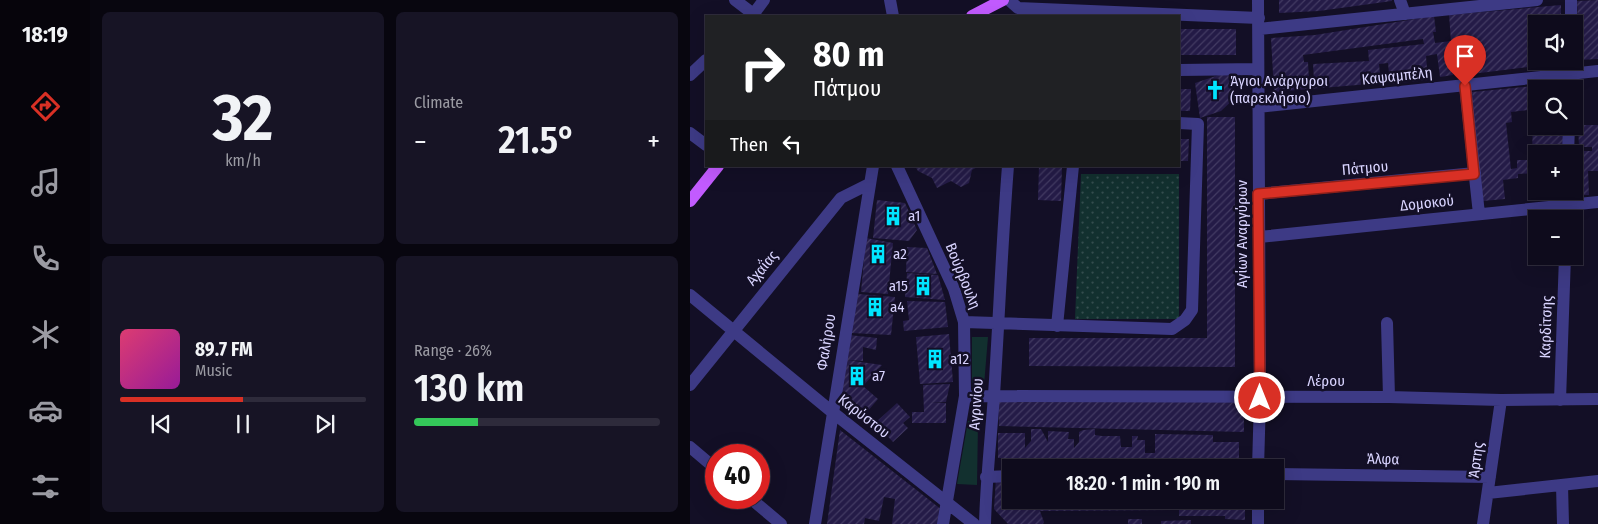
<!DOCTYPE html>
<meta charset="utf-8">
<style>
:root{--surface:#0e0b1c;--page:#171425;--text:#f1f3f6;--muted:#9b9ba3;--line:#2e2b3b;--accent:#d93025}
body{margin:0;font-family:"Fira Sans Condensed",sans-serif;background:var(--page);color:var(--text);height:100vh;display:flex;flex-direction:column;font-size:19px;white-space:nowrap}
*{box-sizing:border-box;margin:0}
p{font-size:16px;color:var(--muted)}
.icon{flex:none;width:28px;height:28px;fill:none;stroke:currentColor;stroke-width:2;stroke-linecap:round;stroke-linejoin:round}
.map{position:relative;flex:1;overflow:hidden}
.sheet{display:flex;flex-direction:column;gap:12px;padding:12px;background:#08060f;width:600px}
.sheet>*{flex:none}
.banner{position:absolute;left:15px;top:15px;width:475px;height:152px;border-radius:0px;box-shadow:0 5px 20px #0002,0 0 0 1px var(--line);background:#202124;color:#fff;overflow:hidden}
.fabs{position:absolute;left:838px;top:15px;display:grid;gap:10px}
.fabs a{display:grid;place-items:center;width:55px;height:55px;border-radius:0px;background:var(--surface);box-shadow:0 5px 20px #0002,0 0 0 1px var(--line);font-size:25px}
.speed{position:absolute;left:15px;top:444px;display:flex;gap:10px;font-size:25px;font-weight:700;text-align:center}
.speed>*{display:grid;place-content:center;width:65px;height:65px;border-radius:50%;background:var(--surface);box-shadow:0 5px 20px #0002,0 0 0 1px var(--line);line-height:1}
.speed .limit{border:8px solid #d22;background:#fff;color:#111}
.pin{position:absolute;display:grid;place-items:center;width:42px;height:42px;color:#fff;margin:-51px -21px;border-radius:50% 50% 50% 0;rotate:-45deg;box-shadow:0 0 5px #0007}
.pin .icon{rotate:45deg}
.me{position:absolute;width:55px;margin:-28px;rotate:0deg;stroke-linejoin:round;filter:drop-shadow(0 0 4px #0008)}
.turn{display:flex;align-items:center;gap:18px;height:105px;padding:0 25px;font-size:22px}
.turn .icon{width:65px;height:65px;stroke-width:2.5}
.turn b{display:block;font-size:35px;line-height:42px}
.then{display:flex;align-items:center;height:48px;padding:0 25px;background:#0003;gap:10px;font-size:19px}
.big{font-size:38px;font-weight:600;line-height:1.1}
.sheet .widget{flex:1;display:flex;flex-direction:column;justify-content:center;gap:8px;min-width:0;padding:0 18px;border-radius:8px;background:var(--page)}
.sheet .dial{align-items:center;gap:0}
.dial b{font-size:65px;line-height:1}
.song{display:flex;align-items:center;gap:15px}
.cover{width:60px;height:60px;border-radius:8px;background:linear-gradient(135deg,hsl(340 70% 55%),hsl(300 70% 35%))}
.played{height:5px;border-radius:2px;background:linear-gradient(90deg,var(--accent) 50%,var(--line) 50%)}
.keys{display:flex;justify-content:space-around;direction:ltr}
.heat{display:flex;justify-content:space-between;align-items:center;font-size:28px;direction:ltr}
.charge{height:8px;border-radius:4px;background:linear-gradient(90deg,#34c759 26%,var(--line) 0)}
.sheet .tiles{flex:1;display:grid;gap:12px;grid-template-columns:repeat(2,1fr)}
.trip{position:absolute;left:312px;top:459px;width:282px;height:50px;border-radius:0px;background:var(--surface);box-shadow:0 5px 20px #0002,0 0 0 1px var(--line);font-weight:600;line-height:50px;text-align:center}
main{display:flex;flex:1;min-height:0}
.tab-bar{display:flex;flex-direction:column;width:90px;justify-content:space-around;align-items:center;background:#06040b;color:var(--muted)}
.tab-bar .icon{width:35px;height:35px}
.tab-bar .active{color:var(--accent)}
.tab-bar b{font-size:22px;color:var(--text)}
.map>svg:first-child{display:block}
</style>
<main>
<nav class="tab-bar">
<b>18:19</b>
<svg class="icon active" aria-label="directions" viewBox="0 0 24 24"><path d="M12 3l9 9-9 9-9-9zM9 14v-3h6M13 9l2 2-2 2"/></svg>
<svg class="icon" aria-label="music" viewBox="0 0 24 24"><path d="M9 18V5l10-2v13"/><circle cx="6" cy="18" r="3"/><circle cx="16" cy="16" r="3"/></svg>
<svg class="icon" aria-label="phone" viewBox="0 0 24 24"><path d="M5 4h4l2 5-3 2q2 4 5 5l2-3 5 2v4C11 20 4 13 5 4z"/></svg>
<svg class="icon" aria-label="climate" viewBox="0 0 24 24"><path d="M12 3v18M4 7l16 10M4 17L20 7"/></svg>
<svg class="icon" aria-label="car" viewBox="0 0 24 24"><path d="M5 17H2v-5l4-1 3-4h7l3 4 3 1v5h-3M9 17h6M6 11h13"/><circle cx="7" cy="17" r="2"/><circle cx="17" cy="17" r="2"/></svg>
<svg class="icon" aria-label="filters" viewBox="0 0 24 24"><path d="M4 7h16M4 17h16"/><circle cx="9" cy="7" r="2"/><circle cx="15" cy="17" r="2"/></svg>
</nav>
<section class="sheet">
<div class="tiles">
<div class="widget dial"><b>32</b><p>km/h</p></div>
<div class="widget"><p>Climate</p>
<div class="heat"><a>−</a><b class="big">21.5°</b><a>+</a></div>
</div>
<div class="widget">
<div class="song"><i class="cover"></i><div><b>89.7 FM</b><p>Music</p></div></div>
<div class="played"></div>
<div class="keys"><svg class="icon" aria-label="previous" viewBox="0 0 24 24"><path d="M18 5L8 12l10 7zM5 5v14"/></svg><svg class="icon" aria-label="pause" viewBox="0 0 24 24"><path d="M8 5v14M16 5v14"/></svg><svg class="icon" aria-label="next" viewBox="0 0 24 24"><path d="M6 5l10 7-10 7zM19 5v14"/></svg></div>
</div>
<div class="widget"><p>Range · 26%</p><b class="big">130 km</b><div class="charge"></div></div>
</div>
</section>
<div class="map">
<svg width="908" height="524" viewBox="0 0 908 524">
<defs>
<pattern id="park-dots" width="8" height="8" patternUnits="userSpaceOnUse" patternTransform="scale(1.25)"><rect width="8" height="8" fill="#12302f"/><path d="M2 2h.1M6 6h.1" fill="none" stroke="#344d4e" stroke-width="1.8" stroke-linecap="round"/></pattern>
<pattern id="building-hatch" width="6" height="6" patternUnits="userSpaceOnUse" patternTransform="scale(1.25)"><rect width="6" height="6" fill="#241b47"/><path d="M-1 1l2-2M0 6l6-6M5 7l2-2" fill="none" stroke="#433b63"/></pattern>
</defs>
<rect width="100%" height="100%" fill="#130f26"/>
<path fill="#12302f" d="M282,337h16l-4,48 -4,6h-4l-4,-5z
M283,420l5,4 -1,61 -20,-1 11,-63z"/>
<path fill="url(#park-dots)" d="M391,174h98v145h-104z"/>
<path fill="url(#building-hatch)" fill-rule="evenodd" d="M589,0h113v1l-73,10 -40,2z
M908,0v59l-19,1 -2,-59z
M871,5v19h-25v37h25v2l-97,12 -3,-27 -10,1 2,26 -13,2 -3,-23 -11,2 2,24 -38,4 -2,-21 -9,1 2,19 -107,9 -3,-54 44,-3 119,-19 2,16h-3l2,11 16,-2 -2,-26zM733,39l1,5 -56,6 1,11 -56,3 1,16h-5l-1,-18h-4l-1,-7z
M489,29h57v26h-57z
M538,72l9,24 -16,15 -21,7 -5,-35z
M874,83v6h-28v20l-25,3 1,10 -6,1 5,46 6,-1v-8h15l1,-47h3v13h28l1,28h-29v19l-18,1v4l-15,2 2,19 -22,2 -11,-109z
M489,89h12l-1,22h-11z
M517,117h28v250l-206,-1v-28h178z
M888,125h20v46h-10l1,24h-12l2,-44h13v-4h-13z
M489,139h10l-1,22h-9z
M225,166h64l-7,4 -3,13 -8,4 -10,-6 -14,7 -5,-10 -14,-7z
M349,166h23l-1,35 -23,-1z
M187,200l28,3 12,27 -8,11 -36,-3z
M176,238l27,5 -5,51 -27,-2z
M217,247l20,1 10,26 -31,-2z
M217,273l31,2 7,25 -40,-3z
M168,294l37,3 -4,38 -40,-2z
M217,301l38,1 3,25 -44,4 -1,-10 6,-1z
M259,334l4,48 -33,2 -4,-47z
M159,335l28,3 -1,12 -13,-3v14l-16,-1 35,5 -19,21 15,13 -16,19 -16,-13 -8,-3z
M260,384l-4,18 -15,1h15v20h-34v-11h12l-1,-27z
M308,399l246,2v31l-245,-6z
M207,403l13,14 -7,6 5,5 -15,14 -18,-19z
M341,429h10l7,13v-11l21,1 -1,7h6v9l5,-6v-10l4,-2 12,-1v6l7,1h18l1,11h11v-11h6l-1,4h8v13h10v-19l58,1v7h26v16l-136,2 -105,-2v-25h27v15l6,-7z
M150,430l102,80 -2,14h-48l3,-25 -11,-2 -5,24 -14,-3 -1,6h-37z
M306,478l15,1v21h160v10l-131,1 4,11 -1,2h-35l-14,-15z
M489,500h66v20l-20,-1v-3h-46z
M438,519h14v5h-14z
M501,520v4h-30v-3z"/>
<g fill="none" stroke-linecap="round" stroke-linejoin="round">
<path stroke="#3d3a85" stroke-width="12" d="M45,0l21,16
M200,0l3,16
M319,0l9,8 241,10
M710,0l5,14
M881,0v24
M62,16l12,-16
M569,29l278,-29
M489,70l79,-1
M0,75l16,-15
M775,85l14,129
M880,89l1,-28
M568,107l340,-36
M0,133l16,12
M878,154l1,-28
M207,166l57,123 10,33 1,74 -22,128
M568,194l217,-21
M876,219l1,-28
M569,237l339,-35
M0,295l141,116 143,113
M274,322l208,7 13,-9 7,-10 6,-186 -19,-1
M697,323l2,74
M367,326l16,-160
M0,385l151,-187 28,-14
M275,396l424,1 112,3 97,-1
M870,400l5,-144
M0,447l26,22
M568,468l2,-70 -2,-398
M586,474l214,3
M296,477l25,-1
M872,485l1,39
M798,493l110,-12
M60,498l31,26
M568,500v24
M125,524l58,-358
M295,524c1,-43 6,-86 9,-129 5,-76 8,-153 14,-229
M793,524l18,-124"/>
<path stroke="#c25bff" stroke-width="12" d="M282,16l31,-16
M0,201l28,-35"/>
</g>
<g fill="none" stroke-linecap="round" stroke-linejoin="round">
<defs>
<path id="route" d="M570,398l-2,-204 216,-20 -9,-88"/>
</defs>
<use href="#route" stroke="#8d1f18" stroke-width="12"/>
<use href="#route" stroke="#d93025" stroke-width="9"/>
</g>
<defs>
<symbol id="church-bare" viewBox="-9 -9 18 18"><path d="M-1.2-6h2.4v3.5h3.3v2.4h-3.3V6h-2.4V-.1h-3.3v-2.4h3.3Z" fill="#00e5ff" stroke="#130f26" stroke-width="2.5" paint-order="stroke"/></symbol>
<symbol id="building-bare" viewBox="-9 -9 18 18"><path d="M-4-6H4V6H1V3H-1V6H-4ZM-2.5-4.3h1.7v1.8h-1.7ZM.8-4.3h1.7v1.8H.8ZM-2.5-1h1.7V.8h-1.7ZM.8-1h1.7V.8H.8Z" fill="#00e5ff" stroke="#130f26" stroke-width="2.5" paint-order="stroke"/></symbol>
</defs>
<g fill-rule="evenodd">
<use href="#church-bare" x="511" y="76" width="28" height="28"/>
<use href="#building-bare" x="189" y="202" width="28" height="28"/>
<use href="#building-bare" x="174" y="240" width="28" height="28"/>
<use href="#building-bare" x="219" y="272" width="28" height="28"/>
<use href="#building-bare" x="171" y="293" width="28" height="28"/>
<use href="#building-bare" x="231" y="345" width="28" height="28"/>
<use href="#building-bare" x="153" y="362" width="28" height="28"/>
</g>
<g text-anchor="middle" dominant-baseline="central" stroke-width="5" stroke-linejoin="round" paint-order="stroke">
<g font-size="15" fill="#d9d4ff" stroke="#130f26">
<text transform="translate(707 76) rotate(-6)">Καψαμπέλη</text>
<text transform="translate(675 168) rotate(-5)">Πάτμου</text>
<text transform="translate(737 203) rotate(-6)">Δομοκού</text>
<text transform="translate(552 234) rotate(-90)">Αγίων Αναργύρων</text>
<text transform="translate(72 268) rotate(-50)">Αχαΐας</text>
<text transform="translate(273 276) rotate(68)">Βούρβουλη</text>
<text transform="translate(856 327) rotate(-88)">Καρδίτσης</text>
<text transform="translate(136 342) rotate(-81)">Φαλήρου</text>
<text x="636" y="381">Λέρου</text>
<text transform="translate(286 404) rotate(-86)">Αγρινίου</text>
<text transform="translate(174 416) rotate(38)">Καρύστου</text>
<text transform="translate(693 459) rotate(1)">Άλφα</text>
<text transform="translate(786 460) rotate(-82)">Άρτης</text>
</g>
<g font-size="15" fill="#d9d4ff" stroke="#130f26" text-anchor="start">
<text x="540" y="81">Άγιοι Ανάργυροι<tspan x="540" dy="17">(παρεκλήσιο)</tspan></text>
<text x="218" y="216">a1</text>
<text x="203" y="254">a2</text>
<text x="218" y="286" text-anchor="end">a15</text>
<text x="200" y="307">a4</text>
<text x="260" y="359">a12</text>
<text x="182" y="376">a7</text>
</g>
</g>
</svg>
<div class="fabs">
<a><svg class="icon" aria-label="sound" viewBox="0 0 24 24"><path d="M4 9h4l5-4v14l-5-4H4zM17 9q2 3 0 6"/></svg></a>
<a><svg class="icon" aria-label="search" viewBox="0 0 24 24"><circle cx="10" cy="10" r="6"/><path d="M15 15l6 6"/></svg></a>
<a>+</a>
<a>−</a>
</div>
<div class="speed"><div class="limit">40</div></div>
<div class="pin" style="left:775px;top:86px;background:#d93025"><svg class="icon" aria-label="arrive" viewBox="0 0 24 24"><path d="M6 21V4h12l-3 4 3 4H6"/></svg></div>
<svg class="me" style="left:570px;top:398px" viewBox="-20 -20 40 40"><circle r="17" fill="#d93025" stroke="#fff" stroke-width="3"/><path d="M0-11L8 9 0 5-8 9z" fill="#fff"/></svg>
<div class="trip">18:20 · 1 min · 190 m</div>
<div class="banner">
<div class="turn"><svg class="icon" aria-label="right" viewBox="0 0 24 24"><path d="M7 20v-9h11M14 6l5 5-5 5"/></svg><div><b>80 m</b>Πάτμου</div></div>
<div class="then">Then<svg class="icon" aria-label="left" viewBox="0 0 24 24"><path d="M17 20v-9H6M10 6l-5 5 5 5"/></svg></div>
</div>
</div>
</main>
